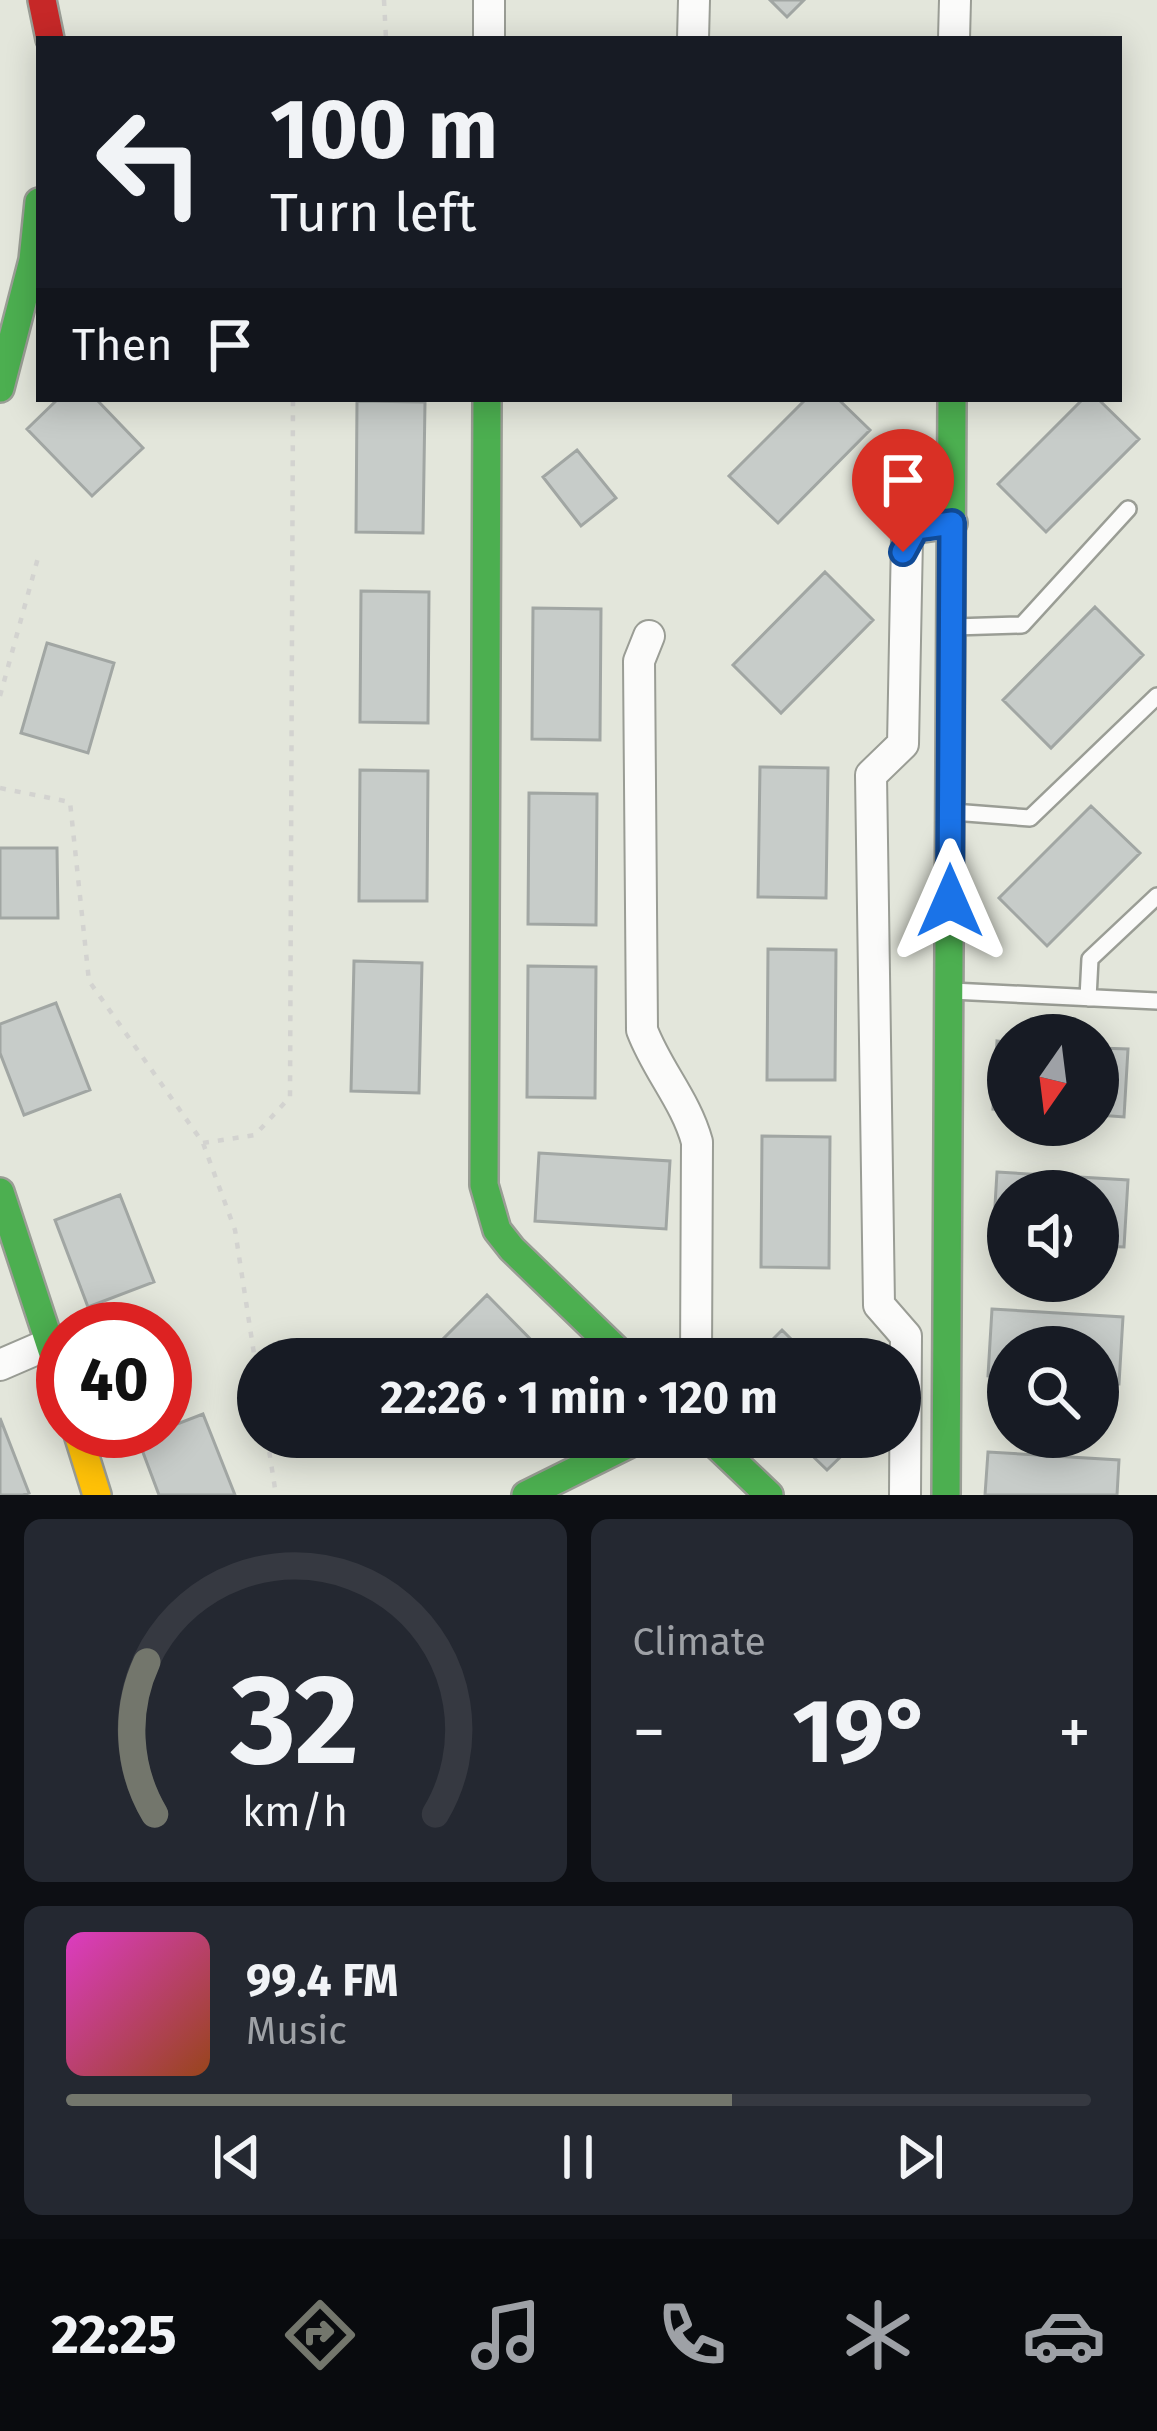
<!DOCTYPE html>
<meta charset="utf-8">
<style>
:root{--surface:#171b24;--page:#242831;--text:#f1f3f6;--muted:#9ea1a6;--line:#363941;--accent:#73766c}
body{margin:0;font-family:"Fira Sans",sans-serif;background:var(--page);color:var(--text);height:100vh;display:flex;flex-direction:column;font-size:45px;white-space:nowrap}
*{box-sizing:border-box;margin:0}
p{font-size:39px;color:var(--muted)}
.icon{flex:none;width:66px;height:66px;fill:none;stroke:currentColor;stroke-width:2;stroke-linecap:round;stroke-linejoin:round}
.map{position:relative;height:1495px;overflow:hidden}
.sheet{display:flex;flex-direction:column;gap:24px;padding:24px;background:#0d0f14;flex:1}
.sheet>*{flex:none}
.top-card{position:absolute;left:36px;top:36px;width:1086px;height:366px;border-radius:0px;box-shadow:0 6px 30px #0003;background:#171b24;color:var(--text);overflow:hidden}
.needle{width:78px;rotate:194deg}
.tools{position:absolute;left:987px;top:1014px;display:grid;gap:24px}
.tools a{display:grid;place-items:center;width:132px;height:132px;border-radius:50%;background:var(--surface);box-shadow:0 6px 30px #0003;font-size:60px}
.speed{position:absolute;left:36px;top:1302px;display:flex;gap:24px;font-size:60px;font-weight:700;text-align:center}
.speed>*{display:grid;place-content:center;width:156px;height:156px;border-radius:50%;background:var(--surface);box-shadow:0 6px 30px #0003;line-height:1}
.speed .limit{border:18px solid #d22;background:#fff;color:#111}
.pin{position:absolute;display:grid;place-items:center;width:102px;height:102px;color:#fff;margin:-123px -51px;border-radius:50% 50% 50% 0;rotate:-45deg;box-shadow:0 0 12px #0007}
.pin .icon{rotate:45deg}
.me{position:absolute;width:132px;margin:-66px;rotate:0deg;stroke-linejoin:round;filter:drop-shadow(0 0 9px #0008)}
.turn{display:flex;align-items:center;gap:42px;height:252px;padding:0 36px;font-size:54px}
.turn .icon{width:156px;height:156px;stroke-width:2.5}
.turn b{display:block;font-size:84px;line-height:102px}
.then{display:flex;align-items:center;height:114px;padding:0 36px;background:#0003;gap:24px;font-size:45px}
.big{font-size:90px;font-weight:700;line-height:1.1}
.sheet .widget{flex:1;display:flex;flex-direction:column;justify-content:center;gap:18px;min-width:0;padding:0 42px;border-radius:18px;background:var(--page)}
.sheet .dial{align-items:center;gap:0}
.dial svg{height:312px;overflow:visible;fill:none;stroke:var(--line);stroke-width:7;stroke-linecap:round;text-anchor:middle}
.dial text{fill:var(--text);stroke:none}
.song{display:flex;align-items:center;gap:36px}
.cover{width:144px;height:144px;border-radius:18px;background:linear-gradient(135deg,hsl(310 70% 55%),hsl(20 70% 35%))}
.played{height:12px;border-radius:6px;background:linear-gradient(90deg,var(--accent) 65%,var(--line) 65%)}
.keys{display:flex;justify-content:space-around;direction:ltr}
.heat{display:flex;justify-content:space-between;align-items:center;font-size:66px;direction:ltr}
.sheet .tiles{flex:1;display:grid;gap:24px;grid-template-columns:1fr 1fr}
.widget:last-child{grid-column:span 2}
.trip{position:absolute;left:237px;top:1338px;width:684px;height:120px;border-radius:60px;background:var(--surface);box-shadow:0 6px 30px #0003;font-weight:700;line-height:120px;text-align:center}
.menu{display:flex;height:192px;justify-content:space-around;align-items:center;background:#090b0e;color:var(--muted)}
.menu .icon{width:84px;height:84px}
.menu .selected{color:var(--accent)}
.menu b{font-size:54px;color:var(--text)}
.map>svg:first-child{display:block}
</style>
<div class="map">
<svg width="1157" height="1495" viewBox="0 0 1157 1495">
<rect width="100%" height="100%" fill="#e3e6db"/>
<path fill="#c7ccc9" stroke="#a1a6a3" stroke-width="3" d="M770,0h34l-17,17z
M58,399h38l47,49 -51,48 -65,-67z
M806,399h32l32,31 -92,93 -49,-47z
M1083,399h15l41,40 -93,93 -48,-48z
M357,401l68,1 -2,131 -67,-1z
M577,450l39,48 -35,28 -38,-49z
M825,572l48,48 -92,93 -48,-48z
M361,591l68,1 -1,131 -68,-1z
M1095,607l48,48 -92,93 -48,-48z
M533,608l68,1 -1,131 -68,-1z
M47,643l67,20 -26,90 -67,-20z
M760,767l68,1 -2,130 -68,-1z
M360,770l68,1 -1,130h-68z
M529,793l68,1 -1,131 -68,-1z
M1091,806l49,47 -93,93 -48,-48z
M0,848h57l1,70h-58z
M768,949l68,1 -1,130h-68z
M354,961l68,2 -3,130 -68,-2z
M528,966l68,1 -1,131 -68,-1z
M56,1003l34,87 -66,25 -24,-62v-29z
M997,1041l11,1v68l-15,-1z
M1098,1048l30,1 -4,68 -26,-2z
M762,1136l68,1 -1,131 -68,-1z
M539,1153l131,8 -4,68 -131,-8z
M997,1172l131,8 -4,67 -26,-1v-55h-90v49l-15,-1z
M120,1195l34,87 -66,25 -33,-87z
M487,1295l63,64h-95l-16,-16z
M992,1309l131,8 -4,67 -21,-1v-36h-90v31l-20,-2z
M782,1330l29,29h-58z
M203,1414l32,81h-76l-21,-56z
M0,1418l29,75 -6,2h-23z
M793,1437h68l-34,33z
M988,1452l131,8 -2,35h-132z"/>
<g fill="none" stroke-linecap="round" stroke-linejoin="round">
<defs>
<path id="lane" d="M954,627l68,-2 106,-116
M953,812l77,6 127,-122
M952,991l205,10
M1088,998l2,-39 67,-63"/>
<path id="street" d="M489,39v-39
M693,39l1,-39
M954,39l1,-39
M649,636l-10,25 3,369c15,40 44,71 55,112l-1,217
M0,1365l51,-22
M905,1495l1,-159 -27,-31 -8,-530 32,-31 4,-206 9,-10 36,-5"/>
<path id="fast" d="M0,388l33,-128 6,-58
M487,399l-3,786 13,45 15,19 114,110
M0,1192l63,192
M708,1437l61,58
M526,1495l117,-58
M946,1495l6,-1096"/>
<path id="slow" d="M77,1431l20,64"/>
<path id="jam" d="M42,0l8,39"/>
</defs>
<use href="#lane" stroke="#9a9d95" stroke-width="20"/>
<use href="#street" stroke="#9a9d95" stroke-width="34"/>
<use href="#fast" stroke="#9a9d95" stroke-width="32"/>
<use href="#slow" stroke="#9a9d95" stroke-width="32"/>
<use href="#jam" stroke="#9a9d95" stroke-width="32"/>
<path stroke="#d3d3d0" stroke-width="4.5" stroke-dasharray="6 9" stroke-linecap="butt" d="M384,0l2,39
M0,696l39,-142
M0,788l70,14 19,179 114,162 32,87 23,150
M203,1143l52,-8 35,-38 3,-698
M267,1437l9,58"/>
<use href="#lane" stroke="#fbfbfa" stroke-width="15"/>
<use href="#street" stroke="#fbfbfa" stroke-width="30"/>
<use href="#fast" stroke="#4caf50" stroke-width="27"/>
<use href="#slow" stroke="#ffc107" stroke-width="27"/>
<use href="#jam" stroke="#c62828" stroke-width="27"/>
</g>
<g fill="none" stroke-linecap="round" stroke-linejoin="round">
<defs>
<path id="route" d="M903,552l13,-24 36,-5 -2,378"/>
</defs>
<use href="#route" stroke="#114b97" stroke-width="30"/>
<use href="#route" stroke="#1a73e8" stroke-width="21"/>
</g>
</svg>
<div class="tools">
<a><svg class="needle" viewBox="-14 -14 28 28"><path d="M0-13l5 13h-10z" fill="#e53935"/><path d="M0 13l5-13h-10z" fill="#9ea1a6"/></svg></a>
<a><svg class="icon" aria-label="sound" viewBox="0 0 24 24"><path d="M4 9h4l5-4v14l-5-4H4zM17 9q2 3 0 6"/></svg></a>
<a><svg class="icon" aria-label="search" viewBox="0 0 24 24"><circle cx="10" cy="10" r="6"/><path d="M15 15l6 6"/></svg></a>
</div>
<div class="speed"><div class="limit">40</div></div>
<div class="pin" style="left:903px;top:552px;background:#d93025"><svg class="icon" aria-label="arrive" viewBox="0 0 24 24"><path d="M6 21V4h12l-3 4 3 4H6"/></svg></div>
<svg class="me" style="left:950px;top:901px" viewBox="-20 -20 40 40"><path d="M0-17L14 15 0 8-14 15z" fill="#1a73e8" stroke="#fff" stroke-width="4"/></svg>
<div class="trip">22:26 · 1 min · 120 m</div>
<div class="top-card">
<div class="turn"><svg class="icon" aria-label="left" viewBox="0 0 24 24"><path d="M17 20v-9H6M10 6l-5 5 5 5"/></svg><div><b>100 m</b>Turn left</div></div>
<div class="then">Then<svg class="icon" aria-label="arrive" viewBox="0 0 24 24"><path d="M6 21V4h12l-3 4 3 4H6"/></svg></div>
</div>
</div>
<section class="sheet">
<div class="tiles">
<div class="widget dial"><svg viewBox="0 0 100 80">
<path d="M14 69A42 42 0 1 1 86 69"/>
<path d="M14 69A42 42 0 0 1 12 30" stroke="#73766c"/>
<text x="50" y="56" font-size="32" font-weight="700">32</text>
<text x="50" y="72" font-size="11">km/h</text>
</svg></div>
<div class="widget"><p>Climate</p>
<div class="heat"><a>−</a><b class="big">19°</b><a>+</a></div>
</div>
<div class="widget">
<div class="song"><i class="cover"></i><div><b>99.4 FM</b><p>Music</p></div></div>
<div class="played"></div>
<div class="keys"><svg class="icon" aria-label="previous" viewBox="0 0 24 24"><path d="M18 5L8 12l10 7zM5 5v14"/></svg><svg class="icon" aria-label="pause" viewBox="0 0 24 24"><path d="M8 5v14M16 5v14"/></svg><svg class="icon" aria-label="next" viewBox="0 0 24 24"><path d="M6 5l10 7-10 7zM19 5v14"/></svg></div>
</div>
</div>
</section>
<nav class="menu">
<b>22:25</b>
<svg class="icon selected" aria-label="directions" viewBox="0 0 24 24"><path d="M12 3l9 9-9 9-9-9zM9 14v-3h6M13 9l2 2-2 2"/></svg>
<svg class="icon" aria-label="music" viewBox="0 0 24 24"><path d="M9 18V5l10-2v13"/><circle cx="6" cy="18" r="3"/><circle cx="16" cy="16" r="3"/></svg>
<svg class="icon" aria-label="phone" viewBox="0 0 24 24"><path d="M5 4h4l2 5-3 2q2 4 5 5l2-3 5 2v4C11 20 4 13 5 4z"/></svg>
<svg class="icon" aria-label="climate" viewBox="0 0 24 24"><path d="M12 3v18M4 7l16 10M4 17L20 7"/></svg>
<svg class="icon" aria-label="car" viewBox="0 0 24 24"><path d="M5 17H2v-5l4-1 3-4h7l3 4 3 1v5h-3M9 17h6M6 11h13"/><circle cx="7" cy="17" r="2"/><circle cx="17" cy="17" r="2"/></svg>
</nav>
